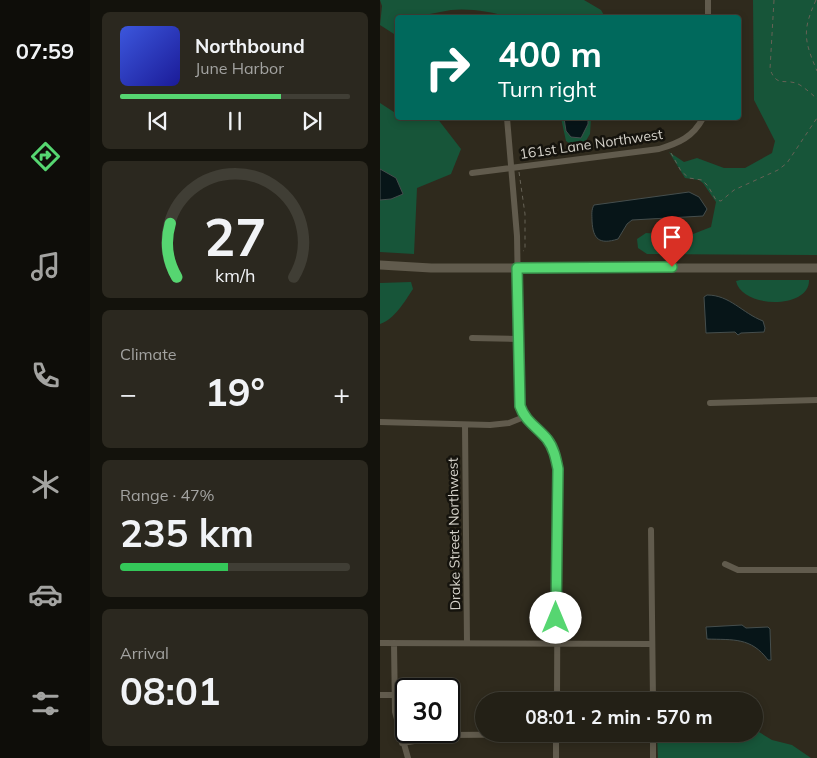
<!DOCTYPE html>
<meta charset="utf-8">
<style>
:root{--surface:#232016;--page:#2b281f;--text:#f1f3f6;--muted:#a3a3a1;--line:#403e35;--accent:#56d671}
body{margin:0;font-family:Mulish,sans-serif;background:var(--page);color:var(--text);height:100vh;display:flex;flex-direction:column;font-size:19px;white-space:nowrap}
*{box-sizing:border-box;margin:0}
p{font-size:16px;color:var(--muted)}
.icon{flex:none;width:28px;height:28px;fill:none;stroke:currentColor;stroke-width:2;stroke-linecap:round;stroke-linejoin:round}
.map{position:relative;flex:1;overflow:hidden}
.sheet{display:flex;flex-direction:column;gap:12px;padding:12px;background:#13120c;width:290px}
.sheet>*{flex:none}
.top-card{position:absolute;left:15px;top:15px;width:346px;height:105px;border-radius:5px;box-shadow:0 2px 8px #0003,0 0 0 1px var(--line);background:#00695c;color:#fff;overflow:hidden}
.speed{position:absolute;left:15px;top:678px;display:flex;gap:10px;font-size:25px;font-weight:700;text-align:center}
.speed>*{display:grid;place-content:center;width:65px;height:65px;border-radius:50%;background:var(--surface);box-shadow:0 2px 8px #0003,0 0 0 1px var(--line);line-height:1}
.speed .limit{border:2px solid #111;border-radius:8px;background:#fff;color:#111}
.pin{position:absolute;display:grid;place-items:center;width:42px;height:42px;color:#fff;margin:-51px -21px;border-radius:50% 50% 50% 0;rotate:-45deg;box-shadow:0 0 5px #0007}
.pin .icon{rotate:45deg}
.me{position:absolute;width:55px;margin:-28px;rotate:0deg;stroke-linejoin:round;filter:drop-shadow(0 0 4px #0008)}
.turn{display:flex;align-items:center;gap:18px;height:105px;padding:0 20px;font-size:22px}
.turn .icon{width:65px;height:65px;stroke-width:2.5}
.turn b{display:block;font-size:35px;line-height:42px}
.big{font-size:38px;font-weight:700;line-height:1.1}
.sheet .widget{flex:1;display:flex;flex-direction:column;justify-content:center;gap:8px;min-width:0;padding:0 18px;border-radius:8px;background:var(--page)}
.sheet .dial{align-items:center;gap:0}
.dial svg{height:130px;overflow:visible;fill:none;stroke:var(--line);stroke-width:7;stroke-linecap:round;text-anchor:middle}
.dial text{fill:var(--text);stroke:none}
.song{display:flex;align-items:center;gap:15px}
.cover{width:60px;height:60px;border-radius:8px;background:linear-gradient(135deg,hsl(230 70% 55%),hsl(240 70% 35%))}
.played{height:5px;border-radius:2px;background:linear-gradient(90deg,var(--accent) 70%,var(--line) 70%)}
.keys{display:flex;justify-content:space-around;direction:ltr}
.heat{display:flex;justify-content:space-between;align-items:center;font-size:28px;direction:ltr}
.charge{height:8px;border-radius:4px;background:linear-gradient(90deg,#34c759 47%,var(--line) 0)}
.trip{position:absolute;left:95px;top:692px;width:288px;height:50px;border-radius:25px;background:var(--surface);box-shadow:0 2px 8px #0003,0 0 0 1px var(--line);font-weight:700;line-height:50px;text-align:center}
main{display:flex;flex:1;min-height:0}
.menu{display:flex;flex-direction:column;width:90px;justify-content:space-around;align-items:center;background:#0e0d09;color:var(--muted)}
.menu .icon{width:35px;height:35px}
.menu .on{color:var(--accent)}
.menu b{font-size:22px;color:var(--text)}
.map>svg:first-child{display:block}
</style>
<main>
<nav class="menu">
<b>07:59</b>
<svg class="icon on" aria-label="directions" viewBox="0 0 24 24"><path d="M12 3l9 9-9 9-9-9zM9 14v-3h6M13 9l2 2-2 2"/></svg>
<svg class="icon" aria-label="music" viewBox="0 0 24 24"><path d="M9 18V5l10-2v13"/><circle cx="6" cy="18" r="3"/><circle cx="16" cy="16" r="3"/></svg>
<svg class="icon" aria-label="phone" viewBox="0 0 24 24"><path d="M5 4h4l2 5-3 2q2 4 5 5l2-3 5 2v4C11 20 4 13 5 4z"/></svg>
<svg class="icon" aria-label="climate" viewBox="0 0 24 24"><path d="M12 3v18M4 7l16 10M4 17L20 7"/></svg>
<svg class="icon" aria-label="car" viewBox="0 0 24 24"><path d="M5 17H2v-5l4-1 3-4h7l3 4 3 1v5h-3M9 17h6M6 11h13"/><circle cx="7" cy="17" r="2"/><circle cx="17" cy="17" r="2"/></svg>
<svg class="icon" aria-label="filters" viewBox="0 0 24 24"><path d="M4 7h16M4 17h16"/><circle cx="9" cy="7" r="2"/><circle cx="15" cy="17" r="2"/></svg>
</nav>
<section class="sheet">
<div class="widget">
<div class="song"><i class="cover"></i><div><b>Northbound</b><p>June Harbor</p></div></div>
<div class="played"></div>
<div class="keys"><svg class="icon" aria-label="previous" viewBox="0 0 24 24"><path d="M18 5L8 12l10 7zM5 5v14"/></svg><svg class="icon" aria-label="pause" viewBox="0 0 24 24"><path d="M8 5v14M16 5v14"/></svg><svg class="icon" aria-label="next" viewBox="0 0 24 24"><path d="M6 5l10 7-10 7zM19 5v14"/></svg></div>
</div>
<div class="widget dial"><svg viewBox="0 0 100 80">
<path d="M14 69A42 42 0 1 1 86 69"/>
<path d="M14 69A42 42 0 0 1 10 36" stroke="#56d671"/>
<text x="50" y="56" font-size="32" font-weight="700">27</text>
<text x="50" y="72" font-size="11">km/h</text>
</svg></div>
<div class="widget"><p>Climate</p>
<div class="heat"><a>−</a><b class="big">19°</b><a>+</a></div>
</div>
<div class="widget"><p>Range · 47%</p><b class="big">235 km</b><div class="charge"></div></div>
<div class="widget"><p>Arrival</p><b class="big">08:01</b></div>
</section>
<div class="map">
<svg width="437" height="758" viewBox="0 0 437 758">
<rect width="100%" height="100%" fill="#2f2a1d"/>
<path fill="#175539" d="M0,0h204l17,10 4,7 -93,1c-18,-6 -42,-10 -61,-8 -18,3 -35,8 -53,8l-1,16h-3l-14,-9 2,-19z
M373,0h64v255l-170,-1 -9,-6 -1,-9 9,-6 42,3 23,-9 5,-25 -13,-19 -4,-3 -14,-2 -16,-26 15,10 13,-4 27,10h21l27,-15 3,-12 -21,-41z
M0,103l17,11 1,4h39l24,31 -10,25 -34,14 -3,66 -34,-2z
M181,118h30l-1,16 -6,10 -12,1 -6,-4z
M360,280h69c1,29 -67,29 -73,1z
M31,282l2,7c-8,12 -19,31 -33,35v-41z
M374,729l18,11 20,5 19,13h-153l-1,-24h97z"/>
<path fill="#071518" stroke="#454e4d" d="M184,118h24v6l-7,14 -10,-1 -5,-6z
M0,169l16,9 7,16 -12,5 -11,1z
M309,192l10,5 8,12 -4,7 -71,4 -5,4 -9,15c-19,6 -25,0 -26,-18 0,-6 -1,-11 2,-16z
M327,295c23,0 35,18 56,26l2,7 -1,4 -23,1 -3,2 -3,-3 -29,1 -2,-36z
M362,625l4,3 22,-1 2,2 1,31h-3c-17,-23 -35,-20 -61,-21l-1,-12z"/>
<g fill="none" stroke-linecap="round" stroke-linejoin="round">
<path stroke="#666256" stroke-width="1" stroke-dasharray="4 4" stroke-linecap="butt" d="M394,0l-4,69c7,20 16,8 30,16 6,4 12,9 17,14
M436,0c-14,31 -12,40 1,71
M291,153l10,18 8,7 13,2 6,6 8,14 5,1 13,-11 44,-20 9,-7 30,-45
M139,172l6,42v36l-2,1"/>
<path stroke="#615b4d" stroke-width="6" d="M328,18v-18
M127,118l10,118 3,169c5,16 17,22 27,34 7,9 9,20 11,30l-1,232
M92,173l187,-24c20,-6 34,-12 44,-31
M92,338l46,1
M330,403l107,-3
M0,422l110,3 19,-2 15,-6
M85,425l2,218
M271,530l2,171
M345,564l13,6h79
M0,643l271,1
M14,643l1,69 13,46
M0,695h13
M273,700h70
M176,734v24
M273,734v24
M22,743l49,-8 105,-1"/>
<path stroke="#615b4d" stroke-width="9" d="M0,265l51,3h386"/>
</g>
<g fill="none" stroke-linecap="round" stroke-linejoin="round">
<defs>
<path id="route" d="M176,618l2,-149c-2,-10 -4,-21 -11,-30 -10,-12 -22,-18 -27,-33l-3,-138 155,-1"/>
</defs>
<use href="#route" stroke="#388b49" stroke-width="12"/>
<use href="#route" stroke="#56d671" stroke-width="9"/>
</g>
<g text-anchor="middle" dominant-baseline="central" stroke-width="5" stroke-linejoin="round" paint-order="stroke">
<g font-size="14" fill="#d5d2ca" stroke="#15130d">
<text transform="translate(211 144) rotate(-8)">161st Lane Northwest</text>
<text transform="translate(74 534) rotate(-91)">Drake Street Northwest</text>
</g>
</g>
</svg>
<div class="speed"><div class="limit">30</div></div>
<div class="pin" style="left:292px;top:267px;background:#d93025"><svg class="icon" aria-label="arrive" viewBox="0 0 24 24"><path d="M6 21V4h12l-3 4 3 4H6"/></svg></div>
<svg class="me" style="left:176px;top:618px" viewBox="-20 -20 40 40"><circle r="19" fill="#fff"/><path d="M0-13L10 11 0 6-10 11z" fill="#56d671"/></svg>
<div class="trip">08:01 · 2 min · 570 m</div>
<div class="top-card">
<div class="turn"><svg class="icon" aria-label="right" viewBox="0 0 24 24"><path d="M7 20v-9h11M14 6l5 5-5 5"/></svg><div><b>400 m</b>Turn right</div></div>
</div>
</div>
</main>
